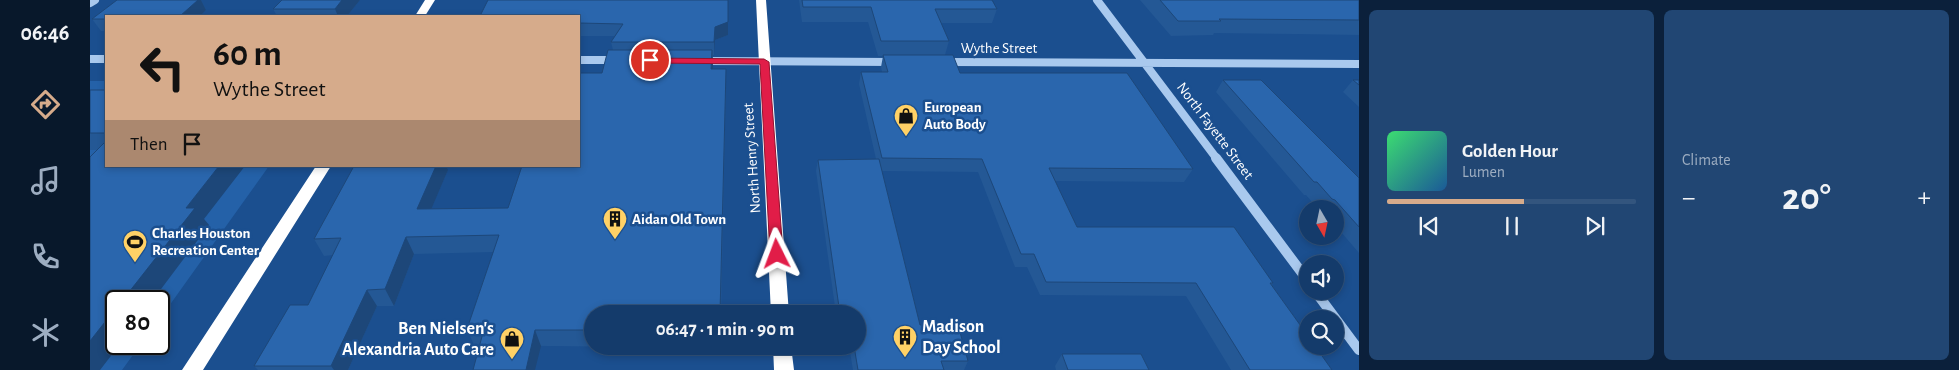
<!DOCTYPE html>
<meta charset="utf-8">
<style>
:root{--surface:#143b6b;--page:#214673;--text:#f1f3f6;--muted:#9dadc1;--line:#33557e;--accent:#d6ab8b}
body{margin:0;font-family:"Alegreya Sans",sans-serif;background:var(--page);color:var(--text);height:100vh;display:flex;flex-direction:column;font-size:19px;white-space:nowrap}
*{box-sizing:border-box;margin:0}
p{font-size:16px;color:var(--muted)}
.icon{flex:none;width:28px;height:28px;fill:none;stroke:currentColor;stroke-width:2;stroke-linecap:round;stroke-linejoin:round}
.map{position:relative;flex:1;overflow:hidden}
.drawer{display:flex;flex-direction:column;gap:10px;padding:10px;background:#0b203b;width:600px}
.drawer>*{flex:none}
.guide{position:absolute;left:15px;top:15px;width:475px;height:152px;border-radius:0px;box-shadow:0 2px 8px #0003,0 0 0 1px var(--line);background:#d6ab8b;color:#111;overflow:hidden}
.needle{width:32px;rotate:171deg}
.tools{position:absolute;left:1209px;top:200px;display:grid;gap:10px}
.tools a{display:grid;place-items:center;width:45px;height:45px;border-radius:50%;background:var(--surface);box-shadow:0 2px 8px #0003,0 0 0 1px var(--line);font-size:25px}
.speed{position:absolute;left:15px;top:290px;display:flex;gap:10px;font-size:25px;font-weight:700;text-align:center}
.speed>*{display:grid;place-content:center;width:65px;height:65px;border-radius:50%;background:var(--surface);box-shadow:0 2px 8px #0003,0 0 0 1px var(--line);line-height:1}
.speed .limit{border:2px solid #111;border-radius:8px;background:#fff;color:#111}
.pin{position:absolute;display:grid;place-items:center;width:42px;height:42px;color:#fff;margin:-21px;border:2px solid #fff;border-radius:50%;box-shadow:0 1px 5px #0007}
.me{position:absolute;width:55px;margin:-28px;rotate:357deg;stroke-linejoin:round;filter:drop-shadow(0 0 4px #0008)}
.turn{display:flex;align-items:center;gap:18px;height:105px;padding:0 25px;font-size:22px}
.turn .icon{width:65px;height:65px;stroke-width:2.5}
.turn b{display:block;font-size:35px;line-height:42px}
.then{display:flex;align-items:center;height:48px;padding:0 25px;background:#0003;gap:10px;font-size:19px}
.big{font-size:38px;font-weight:700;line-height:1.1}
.drawer .widget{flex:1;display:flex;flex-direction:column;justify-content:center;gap:8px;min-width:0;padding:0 18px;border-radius:8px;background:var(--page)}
.song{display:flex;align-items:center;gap:15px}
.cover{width:60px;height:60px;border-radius:8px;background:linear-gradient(135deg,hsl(140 70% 55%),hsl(210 70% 35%))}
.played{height:5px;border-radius:2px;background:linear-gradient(90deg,var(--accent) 55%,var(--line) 55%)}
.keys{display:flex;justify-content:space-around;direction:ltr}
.heat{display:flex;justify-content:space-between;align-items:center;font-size:28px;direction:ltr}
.drawer .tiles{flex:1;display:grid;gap:10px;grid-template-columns:repeat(2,1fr)}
.trip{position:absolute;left:494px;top:305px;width:282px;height:50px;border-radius:25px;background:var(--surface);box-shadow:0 2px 8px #0003,0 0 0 1px var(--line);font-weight:700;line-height:50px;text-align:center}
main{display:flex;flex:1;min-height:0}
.dock{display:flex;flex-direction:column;width:90px;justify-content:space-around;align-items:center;background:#08182b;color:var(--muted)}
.dock .icon{width:35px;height:35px}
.dock .current{color:var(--accent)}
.dock b{font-size:22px;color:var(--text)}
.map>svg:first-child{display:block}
</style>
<main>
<nav class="dock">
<b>06:46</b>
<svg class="icon current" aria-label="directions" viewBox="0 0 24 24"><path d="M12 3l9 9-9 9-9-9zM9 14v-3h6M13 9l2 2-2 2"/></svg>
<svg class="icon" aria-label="music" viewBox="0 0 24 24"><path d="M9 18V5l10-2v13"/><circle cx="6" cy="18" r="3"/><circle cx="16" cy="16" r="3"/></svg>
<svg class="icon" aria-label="phone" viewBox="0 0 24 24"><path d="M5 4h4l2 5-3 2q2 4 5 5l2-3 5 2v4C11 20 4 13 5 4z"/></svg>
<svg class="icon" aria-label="climate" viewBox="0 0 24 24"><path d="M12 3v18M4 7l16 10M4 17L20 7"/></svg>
</nav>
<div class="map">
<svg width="1269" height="370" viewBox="0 0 1269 370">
<rect width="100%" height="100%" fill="#1b4f8f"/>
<path fill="#2461a8" d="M0,81h16v85h163l-110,154v-19h-43v43h25l-19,26h-32z"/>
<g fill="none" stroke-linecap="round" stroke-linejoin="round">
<path stroke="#a9c9ee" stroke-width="8" d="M1007,0l120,159
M0,3l5,-3
M0,59h16
M489,60h37
M611,61l192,1
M854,62l415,2"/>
<path stroke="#a9c9ee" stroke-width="10" d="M1126,158l92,123
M1225,291l44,59"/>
<path fill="#fff" fill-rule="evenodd" d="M335,0h10l-10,16h-10z
M666,0h10l23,314h-18z
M226,166h15l-128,204h-21z
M683,346h18l3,24h-20z"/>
</g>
<path fill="#245895" d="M27,0h84l5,10 -6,6h-94v15h-5l-9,-12z
M192,0h78l-13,16h-70l-4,-7z
M398,0l240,35 -13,5 -1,15h-1l-1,14 14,17 -5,228h-129v32h128v2l-246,-3 -7,-16 26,-77 -79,2 -20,52h-17l-29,64h-90l-4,-4 54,-61 25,-50 -9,1 -10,-17 134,-69 -17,39 77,-1 94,-135 11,-23 -2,-8 4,-6h-36v-20z
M709,0h193l5,9 -5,14h-51l8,18 -4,14 15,18 233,96 -9,13 -129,-1 22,46 196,56 -1,2 60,85h-101l-45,-74 -146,-1 -13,-28h-12l-37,-95 -96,-1 38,154 48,36 -4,9h-111l-4,-24h9v-32h-22l-20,-143 2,-11 58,-1 -17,-75 2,-12h21l-1,-5 2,-11h-5l-10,-34h-66z
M1050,0h219v35l-63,-1 -82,-1 -1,2 -42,1z
M1133,80l136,98v75l-24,-28v-16h-17l-12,-14h-2l-88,-103z
M1263,80h6v27l-16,-15z
M0,90h16v76l98,53 5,6 -109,145h-10l7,-220h-7z
M972,354l87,16h-93l-1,-4z"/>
<path fill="#1d4779" d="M108,0h3l5,10 -6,6h-20z
M252,0h18l-13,16h-9l-3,-7z
M638,0v35l-13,5 -1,15v-13l1,-15z
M622,50l1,16 -2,19v-16z
M129,166h26l-41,53 5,6 -57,76h-30l64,-93z
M346,166h10l2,4 -24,56 -7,-17z
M316,237l8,17 -20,52 -9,-17z
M277,290l10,16 -29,64h-14l-3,-4z
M26,308v36h4l-20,26h-10v-29z
M445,330l6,16 -6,24h-9z"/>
<path fill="#2a66ad" stroke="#1d4779" d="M27,0h81l-18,16h-74v3h-14z
M192,0h60l-7,9h-62z
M398,0h240v22l-13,5 -1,15h-103l12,-18 -44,-1v-7h-99z
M712,0h190l5,9h-62l14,32h-68l-10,-34h-68z
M1070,0h199v20l-140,-1 2,2h-43z
M518,50h104l-1,19h15l-6,245h-128v16h-57l-9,40h-53l11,-41h-17l32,-94 -93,2 -21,52 -18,1 -36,76h-77l36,-61h18l33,-67 -27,1 40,-73h82l-19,43 91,-1 14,-42h57v-93h23z
M793,55h70l7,18h167l66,96 -144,-1 28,59h157l39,56h-3l38,53v10h7l17,24h-82l-54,-87 -150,-1 -12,-28h-13l-39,-95 -100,-1 -21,-86h27z
M1133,80h38l98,98v49l-24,-27 -3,-1 -15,-17h-3z
M1263,80h6v5z
M0,90h16v43h-16z
M16,141v25h113l-33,42h9l-73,93h-6v7l-26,33v-184z
M789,159l41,166h38l10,36h-27l3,9h-86l-4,-24h4v-32h-18l-22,-154z
M972,354h79l8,16h-81z"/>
<path fill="#e11d48" stroke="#92132f" d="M556,58l118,1 5,3 14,192 -2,4h-9l-2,-4 -10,-190 -110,-1 -5,-3z"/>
<defs>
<symbol id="shop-pin" viewBox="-11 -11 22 30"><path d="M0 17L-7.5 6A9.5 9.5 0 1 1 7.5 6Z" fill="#ffd166" stroke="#1b4f8f"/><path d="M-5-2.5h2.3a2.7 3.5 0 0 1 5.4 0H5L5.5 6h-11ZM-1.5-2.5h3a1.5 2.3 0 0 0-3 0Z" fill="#111"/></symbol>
<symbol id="building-pin" viewBox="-11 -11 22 30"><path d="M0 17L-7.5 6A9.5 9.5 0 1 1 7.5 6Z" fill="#ffd166" stroke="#1b4f8f"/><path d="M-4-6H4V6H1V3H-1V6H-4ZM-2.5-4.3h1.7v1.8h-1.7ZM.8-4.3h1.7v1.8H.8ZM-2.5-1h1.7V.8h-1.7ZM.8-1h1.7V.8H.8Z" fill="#111"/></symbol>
<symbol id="stadium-pin" viewBox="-11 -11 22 30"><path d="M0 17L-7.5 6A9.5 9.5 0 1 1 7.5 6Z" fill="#ffd166" stroke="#1b4f8f"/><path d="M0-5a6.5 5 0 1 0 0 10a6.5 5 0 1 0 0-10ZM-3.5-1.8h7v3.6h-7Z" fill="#111"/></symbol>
</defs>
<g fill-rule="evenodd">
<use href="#shop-pin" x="802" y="102" width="28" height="38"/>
<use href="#building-pin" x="511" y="205" width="28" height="38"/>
<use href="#stadium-pin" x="31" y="228" width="28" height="38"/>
<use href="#building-pin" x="801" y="323" width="28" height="38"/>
<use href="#shop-pin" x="408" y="325" width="28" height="38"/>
</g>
<g text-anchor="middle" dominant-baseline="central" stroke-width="5" stroke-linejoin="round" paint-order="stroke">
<g font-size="15" fill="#fff" stroke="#1b4f8f">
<text x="909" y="48">Wythe Street</text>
<text transform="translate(1125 131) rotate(53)">North Fayette Street</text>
<text transform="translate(662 158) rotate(-94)">North Henry Street</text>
</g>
<g font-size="15" font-weight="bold" fill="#fff" stroke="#1b4f8f" text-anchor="start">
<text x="834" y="107">European<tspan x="834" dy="17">Auto Body</tspan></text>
<text x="542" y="219">Aidan Old Town</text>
<text x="62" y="233">Charles Houston<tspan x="62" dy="17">Recreation Center</tspan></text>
</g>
<g font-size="18" font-weight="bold" fill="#fff" stroke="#1b4f8f" text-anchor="start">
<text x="832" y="327">Madison<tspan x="832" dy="21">Day School</tspan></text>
<text x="404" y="329" text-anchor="end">Ben Nielsen's<tspan x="404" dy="21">Alexandria Auto Care</tspan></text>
</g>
</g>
</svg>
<div class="tools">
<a><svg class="needle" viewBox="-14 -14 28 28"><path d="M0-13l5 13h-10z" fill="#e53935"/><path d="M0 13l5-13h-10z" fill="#9dadc1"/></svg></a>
<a><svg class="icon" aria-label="sound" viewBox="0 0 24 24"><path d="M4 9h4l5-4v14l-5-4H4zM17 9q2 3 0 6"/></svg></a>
<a><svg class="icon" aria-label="search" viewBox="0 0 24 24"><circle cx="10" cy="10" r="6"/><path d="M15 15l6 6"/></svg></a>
</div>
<div class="speed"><div class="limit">80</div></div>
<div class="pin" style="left:560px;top:60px;background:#d93025"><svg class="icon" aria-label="arrive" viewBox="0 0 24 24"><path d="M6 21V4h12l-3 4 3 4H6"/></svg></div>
<svg class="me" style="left:687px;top:254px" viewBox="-20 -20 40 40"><path d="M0-17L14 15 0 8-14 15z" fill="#e11d48" stroke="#fff" stroke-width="4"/></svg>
<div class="trip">06:47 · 1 min · 90 m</div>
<div class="guide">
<div class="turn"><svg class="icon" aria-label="left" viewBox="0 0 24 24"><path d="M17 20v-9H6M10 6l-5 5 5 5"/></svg><div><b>60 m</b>Wythe Street</div></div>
<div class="then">Then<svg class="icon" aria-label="arrive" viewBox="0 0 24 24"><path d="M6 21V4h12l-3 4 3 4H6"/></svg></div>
</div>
</div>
<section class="drawer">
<div class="tiles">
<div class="widget">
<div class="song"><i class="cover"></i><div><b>Golden Hour</b><p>Lumen</p></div></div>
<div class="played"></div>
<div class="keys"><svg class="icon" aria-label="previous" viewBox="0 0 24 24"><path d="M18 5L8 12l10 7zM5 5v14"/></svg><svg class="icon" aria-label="pause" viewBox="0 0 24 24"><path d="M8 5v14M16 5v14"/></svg><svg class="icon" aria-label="next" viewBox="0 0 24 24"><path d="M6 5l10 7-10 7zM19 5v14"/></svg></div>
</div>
<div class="widget"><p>Climate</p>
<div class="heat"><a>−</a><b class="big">20°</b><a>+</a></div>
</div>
</div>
</section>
</main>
